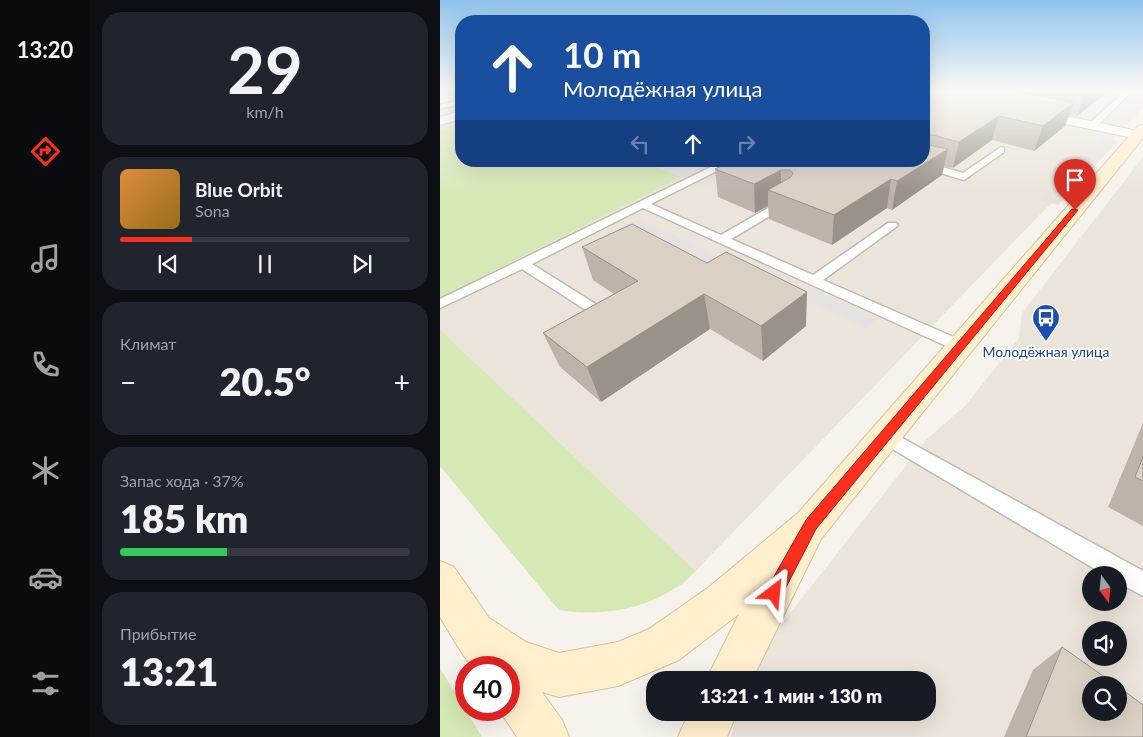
<!DOCTYPE html>
<html lang="ru">
<meta charset="utf-8">
<style>
:root{--surface:#171b24;--page:#20242c;--text:#f1f3f6;--muted:#9ea1a6;--line:#363941;--accent:#fa301e}
body{margin:0;font-family:Lato,sans-serif;background:var(--page);color:var(--text);height:100vh;display:flex;flex-direction:column;font-size:19px;white-space:nowrap}
*{box-sizing:border-box;margin:0}
p{font-size:16px;color:var(--muted)}
.icon{flex:none;width:28px;height:28px;fill:none;stroke:currentColor;stroke-width:2;stroke-linecap:round;stroke-linejoin:round}
.map{position:relative;flex:1;overflow:hidden}
.sheet{display:flex;flex-direction:column;gap:12px;padding:12px;background:#0d0f14;width:350px}
.sheet>*{flex:none}
.hud{position:absolute;left:15px;top:15px;width:475px;height:152px;border-radius:20px;box-shadow:0 5px 20px #0002;background:#1a4fa0;color:#fff;overflow:hidden}
.needle{width:32px;rotate:165deg}
.fabs{position:absolute;left:642px;top:566px;display:grid;gap:10px}
.fabs a{display:grid;place-items:center;width:45px;height:45px;border-radius:50%;background:var(--surface);box-shadow:0 5px 20px #0002;font-size:25px}
.speed{position:absolute;left:15px;top:656px;display:flex;gap:10px;font-size:25px;font-weight:700;text-align:center}
.speed>*{display:grid;place-content:center;width:65px;height:65px;border-radius:50%;background:var(--surface);box-shadow:0 5px 20px #0002;line-height:1}
.speed .limit{border:8px solid #d22;background:#fff;color:#111}
.pin{position:absolute;display:grid;place-items:center;width:42px;height:42px;color:#fff;margin:-51px -21px;border-radius:50% 50% 50% 0;rotate:-45deg;box-shadow:0 0 5px #0007}
.pin .icon{rotate:45deg}
.me{position:absolute;width:55px;margin:-28px;rotate:29deg;stroke-linejoin:round;filter:drop-shadow(0 0 4px #0008)}
.turn{display:flex;align-items:center;gap:18px;height:105px;padding:0 25px;font-size:22px}
.turn .icon{width:65px;height:65px;stroke-width:2.5}
.turn b{display:block;font-size:35px;line-height:42px}
.lanes{display:flex;align-items:center;height:48px;padding:0 25px;background:#0003;justify-content:center;gap:25px;direction:ltr}
.lanes .off{opacity:.35}
.big{font-size:38px;font-weight:800;line-height:1.1}
.sheet .card{flex:1;display:flex;flex-direction:column;justify-content:center;gap:8px;min-width:0;padding:0 18px;border-radius:20px;background:var(--page)}
.sheet .dial{align-items:center;gap:0}
.dial b{font-size:65px;line-height:1}
.song{display:flex;align-items:center;gap:15px}
.cover{width:60px;height:60px;border-radius:8px;background:linear-gradient(135deg,hsl(30 70% 55%),hsl(40 70% 35%))}
.played{height:5px;border-radius:2px;background:linear-gradient(90deg,var(--accent) 25%,var(--line) 25%)}
.keys{display:flex;justify-content:space-around;direction:ltr}
.heat{display:flex;justify-content:space-between;align-items:center;font-size:28px;direction:ltr}
.charge{height:8px;border-radius:4px;background:linear-gradient(90deg,#34c759 37%,var(--line) 0)}
.trip{position:absolute;left:206px;top:671px;width:290px;height:50px;border-radius:20px;background:var(--surface);box-shadow:0 5px 20px #0002;font-weight:800;line-height:50px;text-align:center}
main{display:flex;flex:1;min-height:0}
.tab-bar{display:flex;flex-direction:column;width:90px;justify-content:space-around;align-items:center;background:#090b0e;color:var(--muted)}
.tab-bar .icon{width:35px;height:35px}
.tab-bar .active{color:var(--accent)}
.tab-bar b{font-size:22px;color:var(--text)}
.map>svg:first-child{display:block}
</style>
<main>
<nav class="tab-bar">
<b>13:20</b>
<svg class="icon active" aria-label="directions" viewBox="0 0 24 24"><path d="M12 3l9 9-9 9-9-9zM9 14v-3h6M13 9l2 2-2 2"/></svg>
<svg class="icon" aria-label="music" viewBox="0 0 24 24"><path d="M9 18V5l10-2v13"/><circle cx="6" cy="18" r="3"/><circle cx="16" cy="16" r="3"/></svg>
<svg class="icon" aria-label="phone" viewBox="0 0 24 24"><path d="M5 4h4l2 5-3 2q2 4 5 5l2-3 5 2v4C11 20 4 13 5 4z"/></svg>
<svg class="icon" aria-label="climate" viewBox="0 0 24 24"><path d="M12 3v18M4 7l16 10M4 17L20 7"/></svg>
<svg class="icon" aria-label="car" viewBox="0 0 24 24"><path d="M5 17H2v-5l4-1 3-4h7l3 4 3 1v5h-3M9 17h6M6 11h13"/><circle cx="7" cy="17" r="2"/><circle cx="17" cy="17" r="2"/></svg>
<svg class="icon" aria-label="filters" viewBox="0 0 24 24"><path d="M4 7h16M4 17h16"/><circle cx="9" cy="7" r="2"/><circle cx="15" cy="17" r="2"/></svg>
</nav>
<section class="sheet">
<div class="card dial"><b>29</b><p>km/h</p></div>
<div class="card">
<div class="song"><i class="cover"></i><div><b>Blue Orbit</b><p>Sona</p></div></div>
<div class="played"></div>
<div class="keys"><svg class="icon" aria-label="previous" viewBox="0 0 24 24"><path d="M18 5L8 12l10 7zM5 5v14"/></svg><svg class="icon" aria-label="pause" viewBox="0 0 24 24"><path d="M8 5v14M16 5v14"/></svg><svg class="icon" aria-label="next" viewBox="0 0 24 24"><path d="M6 5l10 7-10 7zM19 5v14"/></svg></div>
</div>
<div class="card"><p>Климат</p>
<div class="heat"><a>−</a><b class="big">20.5°</b><a>+</a></div>
</div>
<div class="card"><p>Запас хода · 37%</p><b class="big">185 km</b><div class="charge"></div></div>
<div class="card"><p>Прибытие</p><b class="big">13:21</b></div>
</section>
<div class="map">
<svg width="703" height="737" viewBox="0 0 703 737">
<rect width="100%" height="100%" fill="#f6f2ec"/>
<path fill="#eae4da" fill-rule="evenodd" d="M0,90h21v71h463v-71h219v18l-460,476 -32,17 -21,6 -55,5 -16,-2 -119,-144z
M703,157v580h-412l6,-24 191,-1v-32h-179l20,-40 158,-201 38,-33 54,-68 3,-25zM651,575h28v27h-28zM651,630h28v28h-28zM651,685h28v27h-28z"/>
<path fill="#d5e9b5" d="M21,124v37h181l40,16 -242,120v-167z
M0,330l255,241c-33,36 -89,47 -136,39l-119,-144z
M0,668l42,69h-42z"/>
<path fill="#e5e2e0" d="M698,90h5v11l-8,8 -14,-2z
M662,137l16,4 -60,64 -19,-5z
M202,161h76l-36,16z
M199,219l112,53 -14,10 -112,-56z
M325,266l112,53 -11,10 -114,-55z"/>
<g fill="none" stroke-linecap="round" stroke-linejoin="round">
<defs>
<path id="lane" d="M686,90h7l-37,37h-6v-4z
M21,100v4l-21,5v-4z
M561,147l3,1v4l-40,28 -37,-11 -31,-5 -4,-3 36,2 35,10z
M290,161h35l-4,3 -40,5 -70,35 70,31 61,-35h8l1,2 -1,2 -59,35 82,36 75,-52h8l2,2 -2,2 -73,53 142,62 3,4 -3,4 -5,1 -5,-1 -312,-142 -111,56 70,44 2,3 -2,3h-10l-70,-45 -82,39v-9l275,-134z
M446,429l257,142v25l-24,-13v-8h-14l-226,-134 -2,-5 2,-5z"/>
<path id="street" d="M592,109l111,23v6l-5,1 -111,-23 -2,-3 2,-3z
M21,111v8l-21,6v-8z"/>
<path id="secondary" d="M703,125v13l-322,401 -69,141h-46l33,-66 -60,46 -61,26 -59,11 -17,-5 20,28 7,17h-52l-18,-27h10v-42h-30l-10,-5 -11,-16 -18,-30v-56l14,6 35,51 37,24 33,11 59,-11 31,-13 60,-42 89,-74 340,-387z
M249,712h48l-10,25h-49z"/>
</defs>
<use href="#lane" stroke="#c2b9ae" stroke-width="3"/>
<use href="#street" stroke="#c2b9ae" stroke-width="2"/>
<use href="#secondary" stroke="#d5c29b" stroke-width="2"/>
<use href="#lane" fill="#fff" fill-rule="evenodd"/>
<use href="#street" fill="#fff" fill-rule="evenodd"/>
<use href="#secondary" fill="#ffefcd" fill-rule="evenodd"/>
</g>
<path fill="#bcb3a9" d="M0,90h21l-4,8z
M484,90h186l-33,26 -8,-1 -4,11 -31,25 -42,-11 -39,28 -9,-2 -2,9 -50,35 -5,-2 -55,37 -63,-26 -1,-13 -13,7 -37,-16 -3,-28 209,-8z
M142,247l224,79 -43,35 -53,-32 -109,73 -41,-35 -17,-34 71,-39 -21,-14z
M703,423v103l-35,-19z
M622,647l81,90h-139l29,-67z"/>
<path fill="#999289" d="M13,90h8v7l-4,1z
M651,90h19l-33,26 8,-22z
M634,102l-9,24 -31,25 9,-25z
M559,116l-7,24 -39,28 6,-26z
M508,149l-6,26 -50,35 5,-29z
M341,170v25l-13,-5v16l-13,7 -1,-29z
M451,179l-4,29 -55,37 2,-30z
M367,292l-1,34 -43,35 -2,-35z
M264,294l6,35 -109,73 -14,-35z"/>
<path fill="#dbd0c4" stroke="#999289" d="M484,90h85l65,12 -31,24 -44,-10 -40,26 -26,-7h-9z
M625,90h26l-6,4z
M484,144l24,5 -51,32 -6,-2 -57,36 -66,-25 23,-13 2,-4 -3,-3h-9l-27,14 -39,-15 18,-8h191z
M192,224l75,39 19,-11 81,40 -46,34 -57,-32 -117,73 -44,-34 95,-52 -56,-34z
M703,457v24l-8,-4z
M622,647l54,38h-25v27h28v-25l24,18v32h-117z"/>
<linearGradient id="sky" x2="0" y2="1"><stop stop-color="#8fc3ec"/><stop offset="0.47" stop-color="#fbf9f6"/><stop offset="1" stop-color="#fbf9f6" stop-opacity="0"/></linearGradient>
<rect width="703" height="193" fill="url(#sky)"/>
<path fill="#fa301e" stroke="#a21f14" d="M632,209l6,1 -262,319 -36,70 -6,3 -6,-3 -3,-6 3,-6 38,-67z"/>
<defs>
<symbol id="bus-pin" viewBox="-11 -11 22 30"><path d="M0 17L-7.5 6A9.5 9.5 0 1 1 7.5 6Z" fill="#1a4fb4" stroke="#fff"/><path d="M-5-6H5V4H4V6H2V4H-2V6H-4V4H-5ZM-3.5-4V0h7V-4ZM-3.5 1.2v1.5H-2V1.2ZM2 1.2v1.5H3.5V1.2Z" fill="#fff"/></symbol>
</defs>
<g fill-rule="evenodd">
<use href="#bus-pin" x="590" y="302" width="32" height="43"/>
</g>
<g text-anchor="middle" dominant-baseline="central" stroke-width="4" stroke-linejoin="round" paint-order="stroke">
<g font-size="14" fill="#164399" stroke="#fff">
<text x="606" y="351">Молодёжная улица</text>
</g>
</g>
</svg>
<div class="fabs">
<a><svg class="needle" viewBox="-14 -14 28 28"><path d="M0-13l5 13h-10z" fill="#e53935"/><path d="M0 13l5-13h-10z" fill="#9ea1a6"/></svg></a>
<a><svg class="icon" aria-label="sound" viewBox="0 0 24 24"><path d="M4 9h4l5-4v14l-5-4H4zM17 9q2 3 0 6"/></svg></a>
<a><svg class="icon" aria-label="search" viewBox="0 0 24 24"><circle cx="10" cy="10" r="6"/><path d="M15 15l6 6"/></svg></a>
</div>
<div class="speed"><div class="limit">40</div></div>
<div class="pin" style="left:635px;top:210px;background:#d93025"><svg class="icon" aria-label="arrive" viewBox="0 0 24 24"><path d="M6 21V4h12l-3 4 3 4H6"/></svg></div>
<svg class="me" style="left:334px;top:593px" viewBox="-20 -20 40 40"><path d="M0-17L14 15 0 8-14 15z" fill="#fa301e" stroke="#fff" stroke-width="4"/></svg>
<div class="trip">13:21 · 1 мин · 130 m</div>
<div class="hud">
<div class="turn"><svg class="icon" aria-label="ahead" viewBox="0 0 24 24"><path d="M12 20V5M6 11l6-6 6 6"/></svg><div><b>10 m</b>Молодёжная улица</div></div>
<div class="lanes"><svg class="icon off" aria-label="left" viewBox="0 0 24 24"><path d="M17 20v-9H6M10 6l-5 5 5 5"/></svg><svg class="icon" aria-label="ahead" viewBox="0 0 24 24"><path d="M12 20V5M6 11l6-6 6 6"/></svg><svg class="icon off" aria-label="right" viewBox="0 0 24 24"><path d="M7 20v-9h11M14 6l5 5-5 5"/></svg></div>
</div>
</div>
</main>
